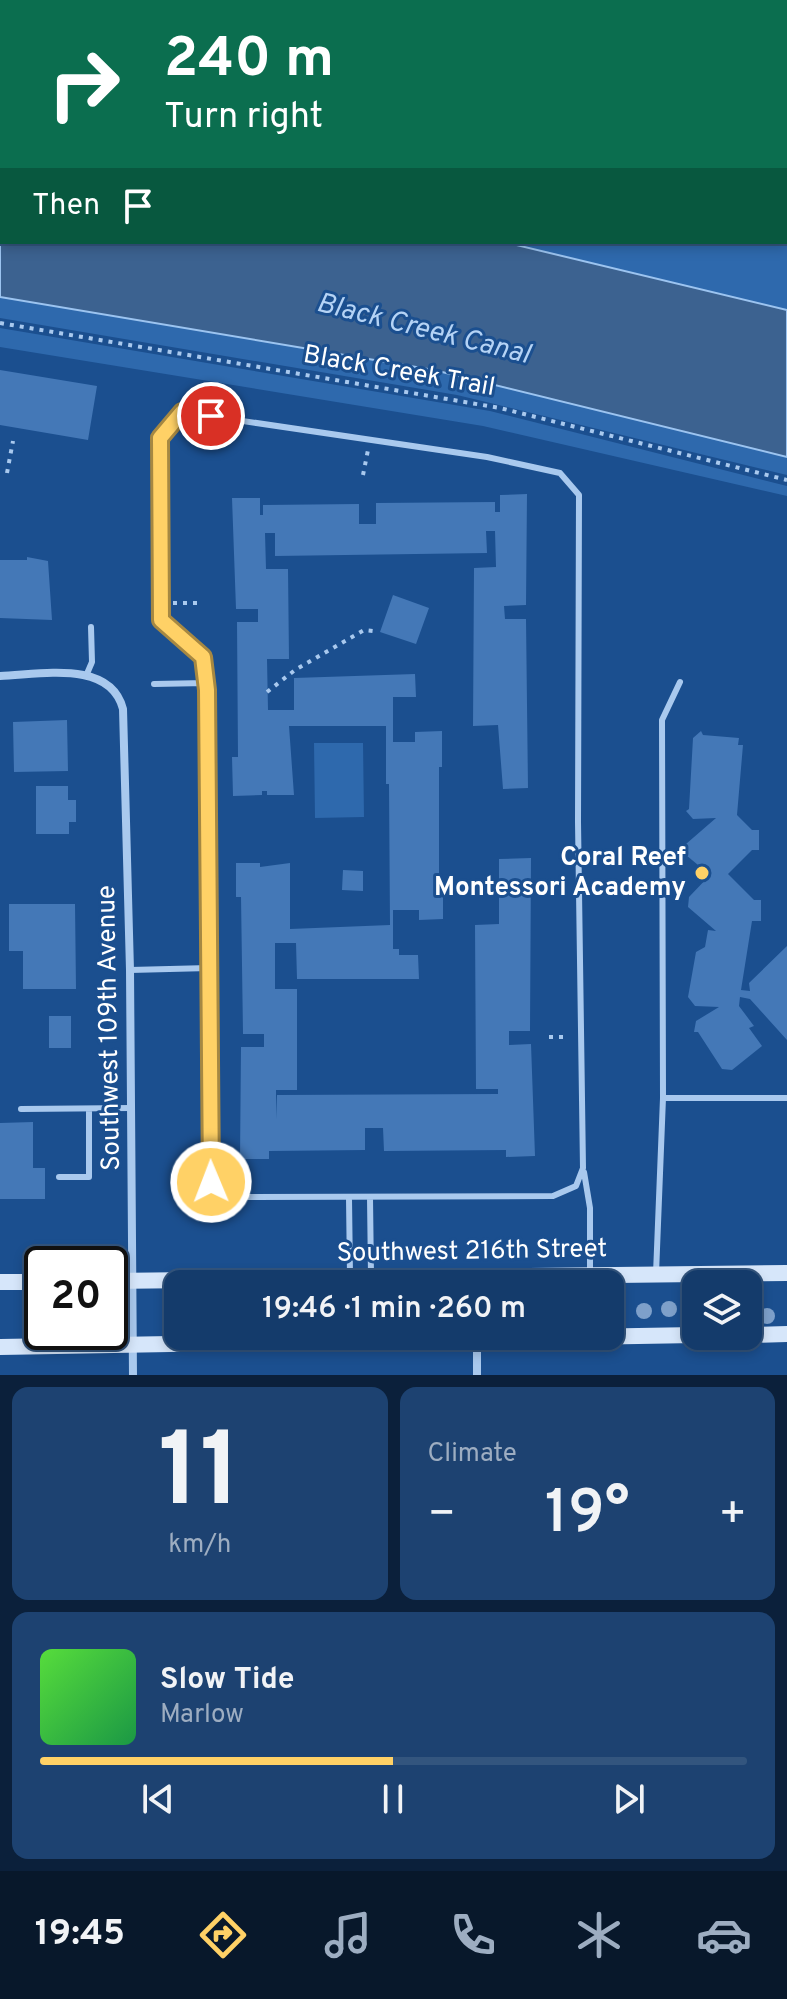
<!DOCTYPE html>
<meta charset="utf-8">
<style>
:root{--surface:#143b6b;--page:#1d4271;--text:#f1f3f6;--muted:#9dadc1;--line:#33557e;--accent:#ffd166}
body{margin:0;font-family:Overpass,sans-serif;background:var(--page);color:var(--text);height:100vh;display:flex;flex-direction:column;font-size:30px;white-space:nowrap}
*{box-sizing:border-box;margin:0}
p{font-size:26px;color:var(--muted)}
.icon{flex:none;width:44px;height:44px;fill:none;stroke:currentColor;stroke-width:2;stroke-linecap:round;stroke-linejoin:round}
.map{position:relative;height:1375px;overflow:hidden}
.drawer{display:flex;flex-direction:column;gap:12px;padding:12px;background:#0b203b;flex:1}
.drawer>*{flex:none}
.top-card{position:absolute;left:0px;top:0px;width:788px;height:244px;box-shadow:0 4px 12px #0003,0 0 0 2px var(--line);background:#0b6e4f;color:#fff;overflow:hidden}
.fabs{position:absolute;left:682px;top:1270px;display:grid;gap:16px}
.fabs a{display:grid;place-items:center;width:80px;height:80px;border-radius:16px;background:var(--surface);box-shadow:0 4px 12px #0003,0 0 0 2px var(--line);font-size:40px}
.speed{position:absolute;left:24px;top:1246px;display:flex;gap:16px;font-size:40px;font-weight:700;text-align:center}
.speed>*{display:grid;place-content:center;width:104px;height:104px;border-radius:50%;background:var(--surface);box-shadow:0 4px 12px #0003,0 0 0 2px var(--line);line-height:1}
.speed .limit{border:4px solid #111;border-radius:12px;background:#fff;color:#111}
.pin{position:absolute;display:grid;place-items:center;width:68px;height:68px;color:#fff;margin:-34px;border:4px solid #fff;border-radius:50%;box-shadow:0 2px 8px #0007}
.me{position:absolute;width:88px;margin:-44px;rotate:359deg;stroke-linejoin:round;filter:drop-shadow(0 0 6px #0008)}
.turn{display:flex;align-items:center;gap:28px;height:168px;padding:0 32px;font-size:36px}
.turn .icon{width:104px;height:104px;stroke-width:2.5}
.turn b{display:block;font-size:56px;line-height:68px}
.then{display:flex;align-items:center;height:76px;padding:0 32px;background:#0003;gap:16px;font-size:30px}
.big{font-size:60px;font-weight:600;line-height:1.1}
.drawer .widget{flex:1;display:flex;flex-direction:column;justify-content:center;gap:12px;min-width:0;padding:0 28px;border-radius:16px;background:var(--page)}
.drawer .dial{align-items:center;gap:0}
.dial b{font-size:104px;line-height:1}
.song{display:flex;align-items:center;gap:24px}
.cover{width:96px;height:96px;border-radius:12px;background:linear-gradient(135deg,hsl(110 70% 55%),hsl(140 70% 35%))}
.played{height:8px;border-radius:4px;background:linear-gradient(90deg,var(--accent) 50%,var(--line) 50%)}
.keys{display:flex;justify-content:space-around;direction:ltr}
.heat{display:flex;justify-content:space-between;align-items:center;font-size:44px;direction:ltr}
.drawer .tiles{flex:1;display:grid;gap:12px;grid-template-columns:1fr 1fr}
.widget:last-child{grid-column:span 2}
.trip{position:absolute;left:164px;top:1270px;width:460px;height:80px;border-radius:16px;background:var(--surface);box-shadow:0 4px 12px #0003,0 0 0 2px var(--line);font-weight:600;line-height:80px;text-align:center}
.tab-bar{display:flex;height:128px;justify-content:space-around;align-items:center;background:#08182b;color:var(--muted)}
.tab-bar .icon{width:56px;height:56px}
.tab-bar .current{color:var(--accent)}
.tab-bar b{font-size:36px;color:var(--text)}
.map>svg:first-child{display:block}
</style>
<div class="map">
<svg width="787" height="1375" viewBox="0 0 787 1375">
<rect width="100%" height="100%" fill="#1b4f8f"/>
<path fill="#2e69ad" d="M787,240v70l-283,-68h282z
M0,297l434,73 353,87v18l-330,-80 -457,-77z
M0,328l490,83 297,75v10l-304,-70 -483,-79z
M314,743h49l1,74 -49,1z"/>
<path fill="#3c6290" stroke="#9cc4f0" stroke-width="2" d="M0,160l2,82h502l283,68v147l-353,-87 -434,-73z"/>
<path fill="#4478b7" d="M0,370l97,16 -9,54 -88,-15z
M527,494l-1,111 -22,1 1,13h21l2,169 -25,1 -5,-64 -25,1 1,-158 22,-1 -1,-36h-9l1,22 -212,3v-23h-10l1,36h22l1,90h-22l1,51h26v-32l121,-4 1,23h-23v45h22v-10l27,-1v36h-3v118h4v34l-24,1v-10h-26v39h6v6h19l1,24h-122l-1,-36h-21v46h22v101h-21v29l1,-24 221,-1v-5h-22l-1,-164 24,-1v-65l32,-1 -1,173h-21v14l22,-1 4,112 -29,1v-7l-122,1 -1,-23h-18v22l-96,1v8h-29l1,-112h23v-13h-21l-2,-137h-5v-34h24v4l30,-4v66l100,-4 -1,-141h-3v-58h-97l5,69h-27v-4h-5v4l-29,1 -1,-39h6l-1,-135h21v-13h-22l-4,-111h28v17h3v-10l96,-1v20h17v-21l119,-1v10h5v-17z
M27,557l21,4 4,59 -52,-2v-58h27z
M393,595l36,13 -13,36 -36,-12z
M67,720l1,51 -54,1 -1,-50z
M701,731l2,4 36,3 -1,7h5l-6,70 15,15h7v20h-7l-24,24 26,26h7v21h-9l-11,69 9,1 -1,-8 38,-37v94l-37,-41 -10,-2 -1,9 15,20 -5,2 13,18 -30,24 -10,-1 -24,-37h-4l2,-11 23,-14 -24,-1 -7,-9 8,-45 9,-5 3,-17 8,1 -28,-24 1,-10 21,-22 -24,-20v-11l30,-26 -23,1 -7,-8 3,-2 4,-71z
M36,786h32v14h8v22h-7v12h-33z
M343,870l20,1v20l-21,-1z
M9,904h66l1,85h-53v-38h-14z
M49,1016h22v32h-22z
M33,1122v46h12v31h-45v-76z"/>
<g fill="none" stroke-linecap="round" stroke-linejoin="round">
<path stroke="#a9c9ee" stroke-width="4" stroke-dasharray="4 6" stroke-linecap="butt" d="M0,323l500,85 287,72
M7,473l6,-32
M363,475l5,-25
M173,603h26
M267,692l28,-22 69,-40 9,1
M549,1037h18"/>
<path stroke="#a9c9ee" stroke-width="6" d="M158,0v2
M396,0l4,2
M689,0l1,2
M358,2l14,-2
M786,176h1
M786,228h1
M182,412l305,45 73,16 19,22 -1,327 5,346 -7,18 -23,10 -319,1 -23,-15 -4,-492 -4,-33 -42,-37 -1,-182z
M86,676l6,-14 -1,-35
M154,684l52,-1
M130,970l79,-2
M663,1098h124
M21,1109l110,-1
M584,1172l6,36v64
M59,1177h30v-68
M349,1198l1,77
M370,1198l1,77
M656,1274l7,-176 -1,-378 18,-38"/>
<path stroke="#a9c9ee" stroke-width="8" d="M0,676c39,-1 110,-17 123,33l7,261 3,405
M477,1337v38"/>
<path stroke="#d6e6fa" stroke-width="16" d="M110,1281l677,-8
M0,1282h42
M748,1335l39,-1
M0,1347l696,-12"/>
</g>
<g fill="#7ea0ca">
<circle cx="669" cy="1309" r="8"/>
<circle cx="644" cy="1311" r="8"/>
<circle cx="767" cy="1316" r="8"/>
</g>
<g fill="none" stroke-linecap="round" stroke-linejoin="round">
<defs>
<path id="route" d="M211,416l-29,-4 -22,26 1,182 42,37 4,33 4,492"/>
</defs>
<use href="#route" stroke="#a68842" stroke-width="20"/>
<use href="#route" stroke="#ffd166" stroke-width="14"/>
</g>
<circle fill="#ffd166" stroke="#1b4f8f" stroke-width="3" cx="702" cy="873" r="8"/>
<g text-anchor="middle" dominant-baseline="central" stroke-width="6" stroke-linejoin="round" paint-order="stroke">
<g font-size="26" fill="#fff" stroke="#1b4f8f">
<text transform="translate(399 372) rotate(10)">Black Creek Trail</text>
<text transform="translate(110 1028) rotate(-91)">Southwest 109th Avenue</text>
<text transform="translate(472 1252) rotate(-1)">Southwest 216th Street</text>
</g>
<g font-size="26" font-weight="bold" fill="#fff" stroke="#1b4f8f" text-anchor="end">
<text x="686" y="858">Coral Reef<tspan x="686" dy="30">Montessori Academy</tspan></text>
</g>
<g font-size="28" font-style="italic" fill="#b5d3f5" stroke="#1b4f8f">
<text transform="translate(423 330) rotate(14)">Black Creek Canal</text>
</g>
</g>
</svg>
<div class="fabs">
<a><svg class="icon" aria-label="layers" viewBox="0 0 24 24"><path d="M12 4l9 5-9 5-9-5zM3 14l9 5 9-5"/></svg></a>
</div>
<div class="speed"><div class="limit">20</div></div>
<div class="pin" style="left:211px;top:416px;background:#d93025"><svg class="icon" aria-label="arrive" viewBox="0 0 24 24"><path d="M6 21V4h12l-3 4 3 4H6"/></svg></div>
<svg class="me" style="left:211px;top:1182px" viewBox="-20 -20 40 40"><circle r="17" fill="#ffd166" stroke="#fff" stroke-width="3"/><path d="M0-11L8 9 0 5-8 9z" fill="#fff"/></svg>
<div class="trip">19:46 · 1 min · 260 m</div>
<div class="top-card">
<div class="turn"><svg class="icon" aria-label="right" viewBox="0 0 24 24"><path d="M7 20v-9h11M14 6l5 5-5 5"/></svg><div><b>240 m</b>Turn right</div></div>
<div class="then">Then<svg class="icon" aria-label="arrive" viewBox="0 0 24 24"><path d="M6 21V4h12l-3 4 3 4H6"/></svg></div>
</div>
</div>
<section class="drawer">
<div class="tiles">
<div class="widget dial"><b>11</b><p>km/h</p></div>
<div class="widget"><p>Climate</p>
<div class="heat"><a>−</a><b class="big">19°</b><a>+</a></div>
</div>
<div class="widget">
<div class="song"><i class="cover"></i><div><b>Slow Tide</b><p>Marlow</p></div></div>
<div class="played"></div>
<div class="keys"><svg class="icon" aria-label="previous" viewBox="0 0 24 24"><path d="M18 5L8 12l10 7zM5 5v14"/></svg><svg class="icon" aria-label="pause" viewBox="0 0 24 24"><path d="M8 5v14M16 5v14"/></svg><svg class="icon" aria-label="next" viewBox="0 0 24 24"><path d="M6 5l10 7-10 7zM19 5v14"/></svg></div>
</div>
</div>
</section>
<nav class="tab-bar">
<b>19:45</b>
<svg class="icon current" aria-label="directions" viewBox="0 0 24 24"><path d="M12 3l9 9-9 9-9-9zM9 14v-3h6M13 9l2 2-2 2"/></svg>
<svg class="icon" aria-label="music" viewBox="0 0 24 24"><path d="M9 18V5l10-2v13"/><circle cx="6" cy="18" r="3"/><circle cx="16" cy="16" r="3"/></svg>
<svg class="icon" aria-label="phone" viewBox="0 0 24 24"><path d="M5 4h4l2 5-3 2q2 4 5 5l2-3 5 2v4C11 20 4 13 5 4z"/></svg>
<svg class="icon" aria-label="climate" viewBox="0 0 24 24"><path d="M12 3v18M4 7l16 10M4 17L20 7"/></svg>
<svg class="icon" aria-label="car" viewBox="0 0 24 24"><path d="M5 17H2v-5l4-1 3-4h7l3 4 3 1v5h-3M9 17h6M6 11h13"/><circle cx="7" cy="17" r="2"/><circle cx="17" cy="17" r="2"/></svg>
</nav>
